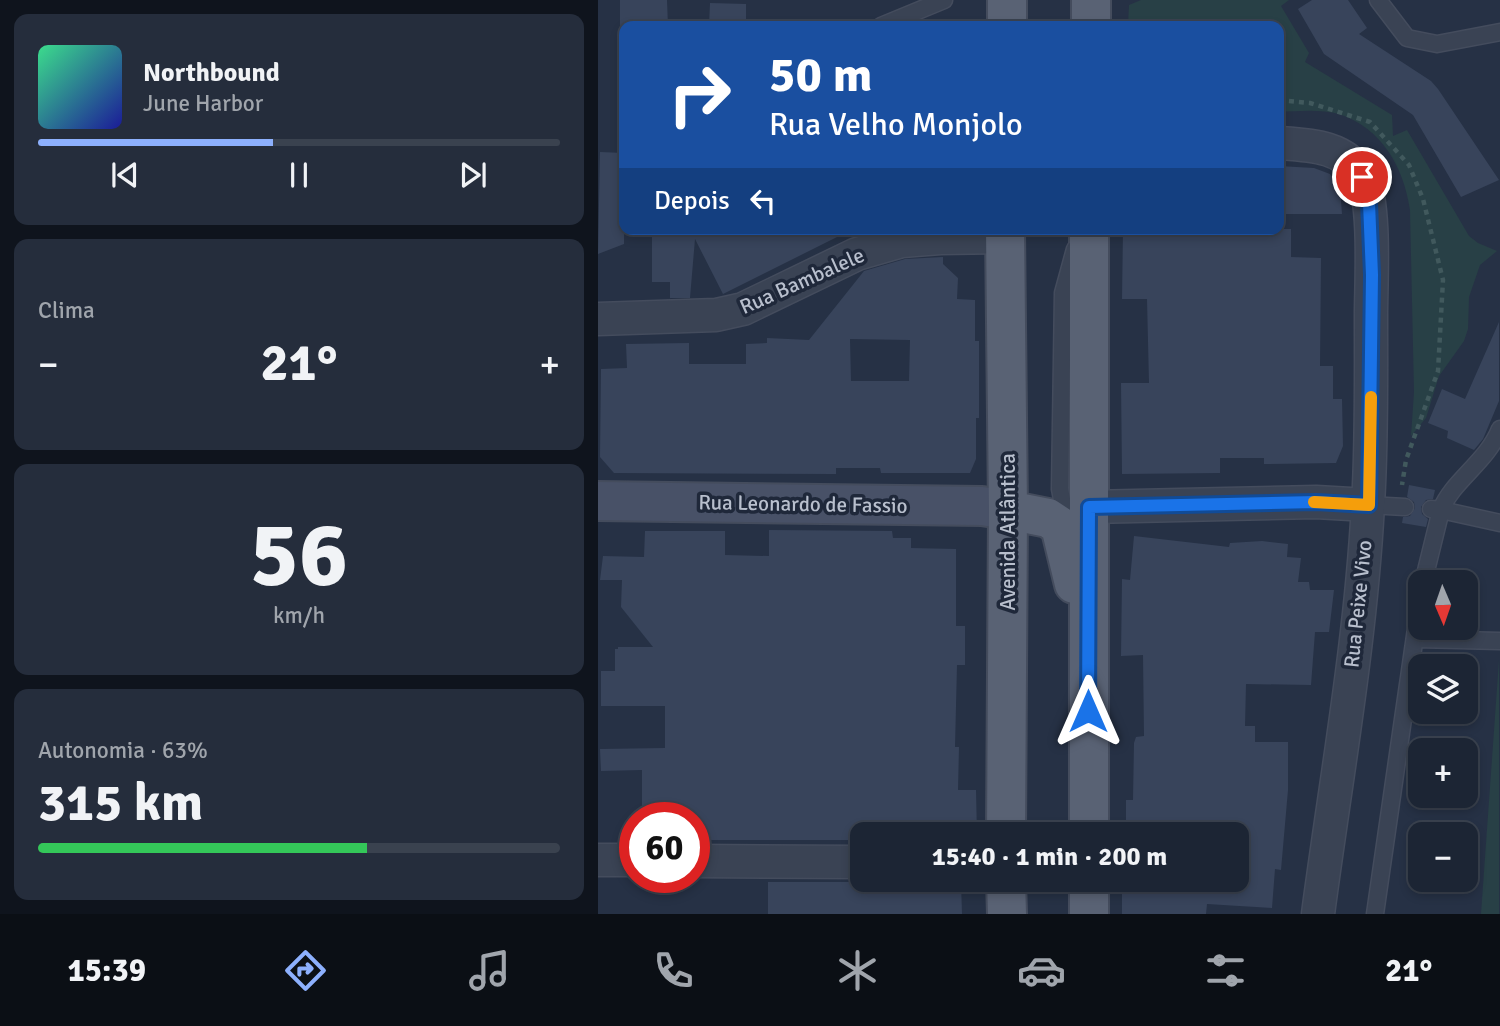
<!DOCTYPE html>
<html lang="pt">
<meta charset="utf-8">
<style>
:root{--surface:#1c2534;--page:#252d3c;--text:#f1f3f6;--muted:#a0a5ac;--line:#3a424f;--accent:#8db0fd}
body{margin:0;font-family:Signika,sans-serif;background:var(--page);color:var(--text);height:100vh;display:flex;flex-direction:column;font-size:26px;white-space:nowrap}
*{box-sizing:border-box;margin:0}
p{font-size:23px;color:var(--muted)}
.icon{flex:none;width:38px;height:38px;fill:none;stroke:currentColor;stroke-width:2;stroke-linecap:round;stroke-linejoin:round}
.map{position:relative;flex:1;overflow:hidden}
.details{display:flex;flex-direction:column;gap:14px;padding:14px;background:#0f141d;width:598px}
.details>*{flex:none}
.guide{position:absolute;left:21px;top:21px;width:665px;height:214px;border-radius:14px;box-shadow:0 4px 10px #0003,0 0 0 2px var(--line);background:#1a4fa0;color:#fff;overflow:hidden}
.needle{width:46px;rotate:178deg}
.buttons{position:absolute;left:810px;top:570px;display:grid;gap:14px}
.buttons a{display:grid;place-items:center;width:70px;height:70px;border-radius:14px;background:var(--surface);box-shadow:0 4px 10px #0003,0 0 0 2px var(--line);font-size:35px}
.speed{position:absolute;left:21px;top:802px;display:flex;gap:14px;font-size:35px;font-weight:700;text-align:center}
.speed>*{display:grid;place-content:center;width:91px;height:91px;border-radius:50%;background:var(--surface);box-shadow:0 4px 10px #0003,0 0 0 2px var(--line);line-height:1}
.speed .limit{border:10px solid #d22;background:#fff;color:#111}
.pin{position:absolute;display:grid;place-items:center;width:60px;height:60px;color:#fff;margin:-30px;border:4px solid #fff;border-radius:50%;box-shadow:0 2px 7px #0007}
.me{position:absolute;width:77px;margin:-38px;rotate:0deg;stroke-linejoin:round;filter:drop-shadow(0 0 5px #0008)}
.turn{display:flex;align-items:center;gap:24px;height:147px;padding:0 35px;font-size:32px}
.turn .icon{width:91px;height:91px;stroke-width:2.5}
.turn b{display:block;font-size:49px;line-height:60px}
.then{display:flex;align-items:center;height:66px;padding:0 35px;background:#0003;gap:14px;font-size:26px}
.big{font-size:52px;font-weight:800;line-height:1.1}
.details .card{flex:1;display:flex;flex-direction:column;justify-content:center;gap:10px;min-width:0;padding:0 24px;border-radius:14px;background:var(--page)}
.details .dial{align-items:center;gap:0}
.dial b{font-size:91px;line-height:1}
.song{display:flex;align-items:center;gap:21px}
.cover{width:84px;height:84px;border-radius:10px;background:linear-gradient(135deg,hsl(150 70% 55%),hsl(240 70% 35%))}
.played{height:7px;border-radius:4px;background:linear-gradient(90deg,var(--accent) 45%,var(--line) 45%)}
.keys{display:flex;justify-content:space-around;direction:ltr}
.heat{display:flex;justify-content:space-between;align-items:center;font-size:38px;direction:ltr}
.charge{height:10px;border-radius:5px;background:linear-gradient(90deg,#34c759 63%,var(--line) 0)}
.trip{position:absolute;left:252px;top:822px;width:399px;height:70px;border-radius:14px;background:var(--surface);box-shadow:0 4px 10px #0003,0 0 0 2px var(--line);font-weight:800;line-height:70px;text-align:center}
.dock{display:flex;height:112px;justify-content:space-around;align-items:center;background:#0b0f15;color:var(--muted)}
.dock .icon{width:49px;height:49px}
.dock .selected{color:var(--accent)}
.dock b{font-size:32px;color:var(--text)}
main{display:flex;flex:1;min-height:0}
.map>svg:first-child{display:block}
</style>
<main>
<section class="details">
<div class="card">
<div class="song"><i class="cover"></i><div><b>Northbound</b><p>June Harbor</p></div></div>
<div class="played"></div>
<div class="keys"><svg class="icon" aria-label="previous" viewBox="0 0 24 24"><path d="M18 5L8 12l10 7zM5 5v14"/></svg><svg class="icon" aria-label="pause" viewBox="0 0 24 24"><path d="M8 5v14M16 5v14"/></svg><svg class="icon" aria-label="next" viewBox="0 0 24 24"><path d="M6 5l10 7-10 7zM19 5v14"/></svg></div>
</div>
<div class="card"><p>Clima</p>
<div class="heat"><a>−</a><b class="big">21°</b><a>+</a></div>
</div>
<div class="card dial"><b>56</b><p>km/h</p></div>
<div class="card"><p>Autonomia · 63%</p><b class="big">315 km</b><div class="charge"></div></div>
</section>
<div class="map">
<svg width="902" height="914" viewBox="0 0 902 914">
<rect width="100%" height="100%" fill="#263145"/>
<path fill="#284046" d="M543,0h148l-8,6 28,47 -4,9 87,53 1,21 14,-6 62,106 9,7 19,8 -17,14 -11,32 -1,32 -4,12 -25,35 -13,42 -15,18 3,-44 -4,-182c-6,-42 -28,-82 -71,-96 -18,-5 -41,-3 -60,-2v-86h-151l1,-21z
M901,660v254h-18z"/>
<path fill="#38445b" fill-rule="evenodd" d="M22,0h47l1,26h-48z
M714,0h36l19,28 -8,6 72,47 7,8 61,91 -38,17 -48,-82 -89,-61 -26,-45z
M112,3l36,1v22h-37z
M2,152l24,1v91l-26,10z
M681,166l35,2 16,6 10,14 2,26h-63z
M54,229h201l-130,65 -28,-55 -5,59h-20v-16h-18z
M525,229h168v28l30,1 -1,108h13v33h9l1,47 -7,17 -72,1v-6h-44v15l-98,1 -1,-91h28l-2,-84h-25z
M345,257v7l15,14 -1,21 18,1v41h4v77h-3v41l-6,14h-89l-1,-5h-44v6l-222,-1 -14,-16 1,-88 26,-1 -1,-24 63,-1v21h57v-20l21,-1v-5l42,2 55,-69 41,-12zM252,339l60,1 -1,41h-58z
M901,322v79l-16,38 -9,11 -27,-12 1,-7 -20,-8 14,-34 23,10z
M811,485l26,5 -2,9 -7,1 -5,7 1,7 6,5 -2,8 -24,-4 1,-6 7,-1 5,-8 -1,-6 -7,-5z
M171,530l123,1 1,7h18v10l45,1v77h9v39h-8l-2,82h4l-1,43h18l1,45h-115v5h-168v-23h-52v-47l-41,1 -1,-22 65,-1v-42h-64v-35h14v-22h3v-2h35l-32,-40 1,-27h-22l3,-24 41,1 1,-26h80v24l44,1z
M536,536l95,11 1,-4 32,-2 26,3 -1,13 14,1 -3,24h11l1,8h24l-5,42h-14l-4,53 -65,-1 -1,42h10v16h33v48l-7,80 -6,-1 -3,39 -65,-4 -1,10h-84v-34h115v-45h-111v-35h7l1,-57 2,-6 8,-1 -1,-81 -22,1 1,-77 8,1z
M170,882h193l1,32h-194z"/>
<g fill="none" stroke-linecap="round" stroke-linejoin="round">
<defs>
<path id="lane" d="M780,0l29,38 30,6 63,-12
M283,26l63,-26
M902,429c-13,33 -48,52 -59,81l59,13
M770,505l37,2
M469,525l-7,-36 3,-196 12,-44
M825,583l18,-73 -10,-1
M818,639l84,2
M777,914l45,-313"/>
<path id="street" d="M681,143c31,2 67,3 83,34 14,26 9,106 9,137 0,63 1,127 -3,190 -7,137 -32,274 -50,410
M0,319l118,-4 27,-6 114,-55 45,-13 38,-3 65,-1
M491,507l227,-5 52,3
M0,860h37
M96,861l168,1"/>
<path id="secondary" d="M0,501l384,5 26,4"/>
<path id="primary" d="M409,26v-26
M493,26v-26
M407,229l3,281 -2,325
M491,229v606
M410,510l40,8 12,8 14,58
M408,880l1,34
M491,880v34"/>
</defs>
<use href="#lane" stroke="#444c5d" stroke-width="19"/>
<use href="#street" stroke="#444c5d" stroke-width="35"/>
<use href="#secondary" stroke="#444c5d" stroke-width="42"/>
<use href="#primary" stroke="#444c5d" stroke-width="42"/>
<path stroke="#41595d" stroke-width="4.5" stroke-dasharray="5 5" stroke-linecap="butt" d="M681,100l31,3 60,19 39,43 14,34 20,81 -5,91 -32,89 -4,25"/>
<use href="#lane" stroke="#3a4354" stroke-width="16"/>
<use href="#street" stroke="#3a4354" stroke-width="32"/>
<use href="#secondary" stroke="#485167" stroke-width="38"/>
<use href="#primary" stroke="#596274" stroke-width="38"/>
</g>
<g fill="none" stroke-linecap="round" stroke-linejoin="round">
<defs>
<path id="route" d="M490,711l1,-204 227,-5 53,3 3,-230 -3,-72 -7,-26"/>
</defs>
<use href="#route" stroke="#114b97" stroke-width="18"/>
<use href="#route" stroke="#1a73e8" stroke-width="12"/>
<path stroke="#f59e0b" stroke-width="12" d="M716,502l55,3 2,-108"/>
</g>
<g text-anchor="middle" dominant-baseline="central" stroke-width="7" stroke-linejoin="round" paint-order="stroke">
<g font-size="21" fill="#b8bfcd" stroke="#1f283a">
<text transform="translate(204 281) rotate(-24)">Rua Bambalele</text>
<text transform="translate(205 504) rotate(1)">Rua Leonardo de Fassio</text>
<text transform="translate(410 532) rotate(-90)">Avenida Atlântica</text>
<text transform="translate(760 604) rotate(-84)">Rua Peixe Vivo</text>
</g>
</g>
</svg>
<div class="buttons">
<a><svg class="needle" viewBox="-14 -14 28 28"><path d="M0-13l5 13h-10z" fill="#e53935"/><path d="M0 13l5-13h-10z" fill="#a0a5ac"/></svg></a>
<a><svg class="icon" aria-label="layers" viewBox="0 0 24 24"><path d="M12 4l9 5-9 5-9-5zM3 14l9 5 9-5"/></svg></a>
<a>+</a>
<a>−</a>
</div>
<div class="speed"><div class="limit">60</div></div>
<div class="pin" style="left:764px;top:177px;background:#d93025"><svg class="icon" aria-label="arrive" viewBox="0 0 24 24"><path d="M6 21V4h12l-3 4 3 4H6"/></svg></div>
<svg class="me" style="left:490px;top:711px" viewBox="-20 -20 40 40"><path d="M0-17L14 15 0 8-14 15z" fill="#1a73e8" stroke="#fff" stroke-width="4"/></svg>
<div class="trip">15:40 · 1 min · 200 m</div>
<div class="guide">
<div class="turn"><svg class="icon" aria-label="right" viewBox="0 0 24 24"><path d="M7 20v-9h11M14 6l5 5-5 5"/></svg><div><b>50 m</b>Rua Velho Monjolo</div></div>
<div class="then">Depois<svg class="icon" aria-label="left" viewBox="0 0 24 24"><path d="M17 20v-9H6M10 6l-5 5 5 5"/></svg></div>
</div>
</div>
</main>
<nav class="dock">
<b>15:39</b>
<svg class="icon selected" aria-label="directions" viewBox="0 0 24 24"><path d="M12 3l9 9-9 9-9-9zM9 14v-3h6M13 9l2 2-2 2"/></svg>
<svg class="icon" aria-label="music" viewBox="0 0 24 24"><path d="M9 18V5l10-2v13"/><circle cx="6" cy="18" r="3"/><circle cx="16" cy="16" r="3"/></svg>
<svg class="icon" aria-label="phone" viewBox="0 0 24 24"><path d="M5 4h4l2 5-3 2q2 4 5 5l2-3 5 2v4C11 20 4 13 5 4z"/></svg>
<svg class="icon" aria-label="climate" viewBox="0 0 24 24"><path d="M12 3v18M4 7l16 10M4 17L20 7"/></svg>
<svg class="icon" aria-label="car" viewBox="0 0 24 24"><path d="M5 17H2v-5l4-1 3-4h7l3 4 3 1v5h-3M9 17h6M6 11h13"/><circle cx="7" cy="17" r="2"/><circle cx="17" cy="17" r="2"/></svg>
<svg class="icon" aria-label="filters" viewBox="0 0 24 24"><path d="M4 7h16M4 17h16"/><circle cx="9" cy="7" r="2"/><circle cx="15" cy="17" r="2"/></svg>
<b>21°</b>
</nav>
